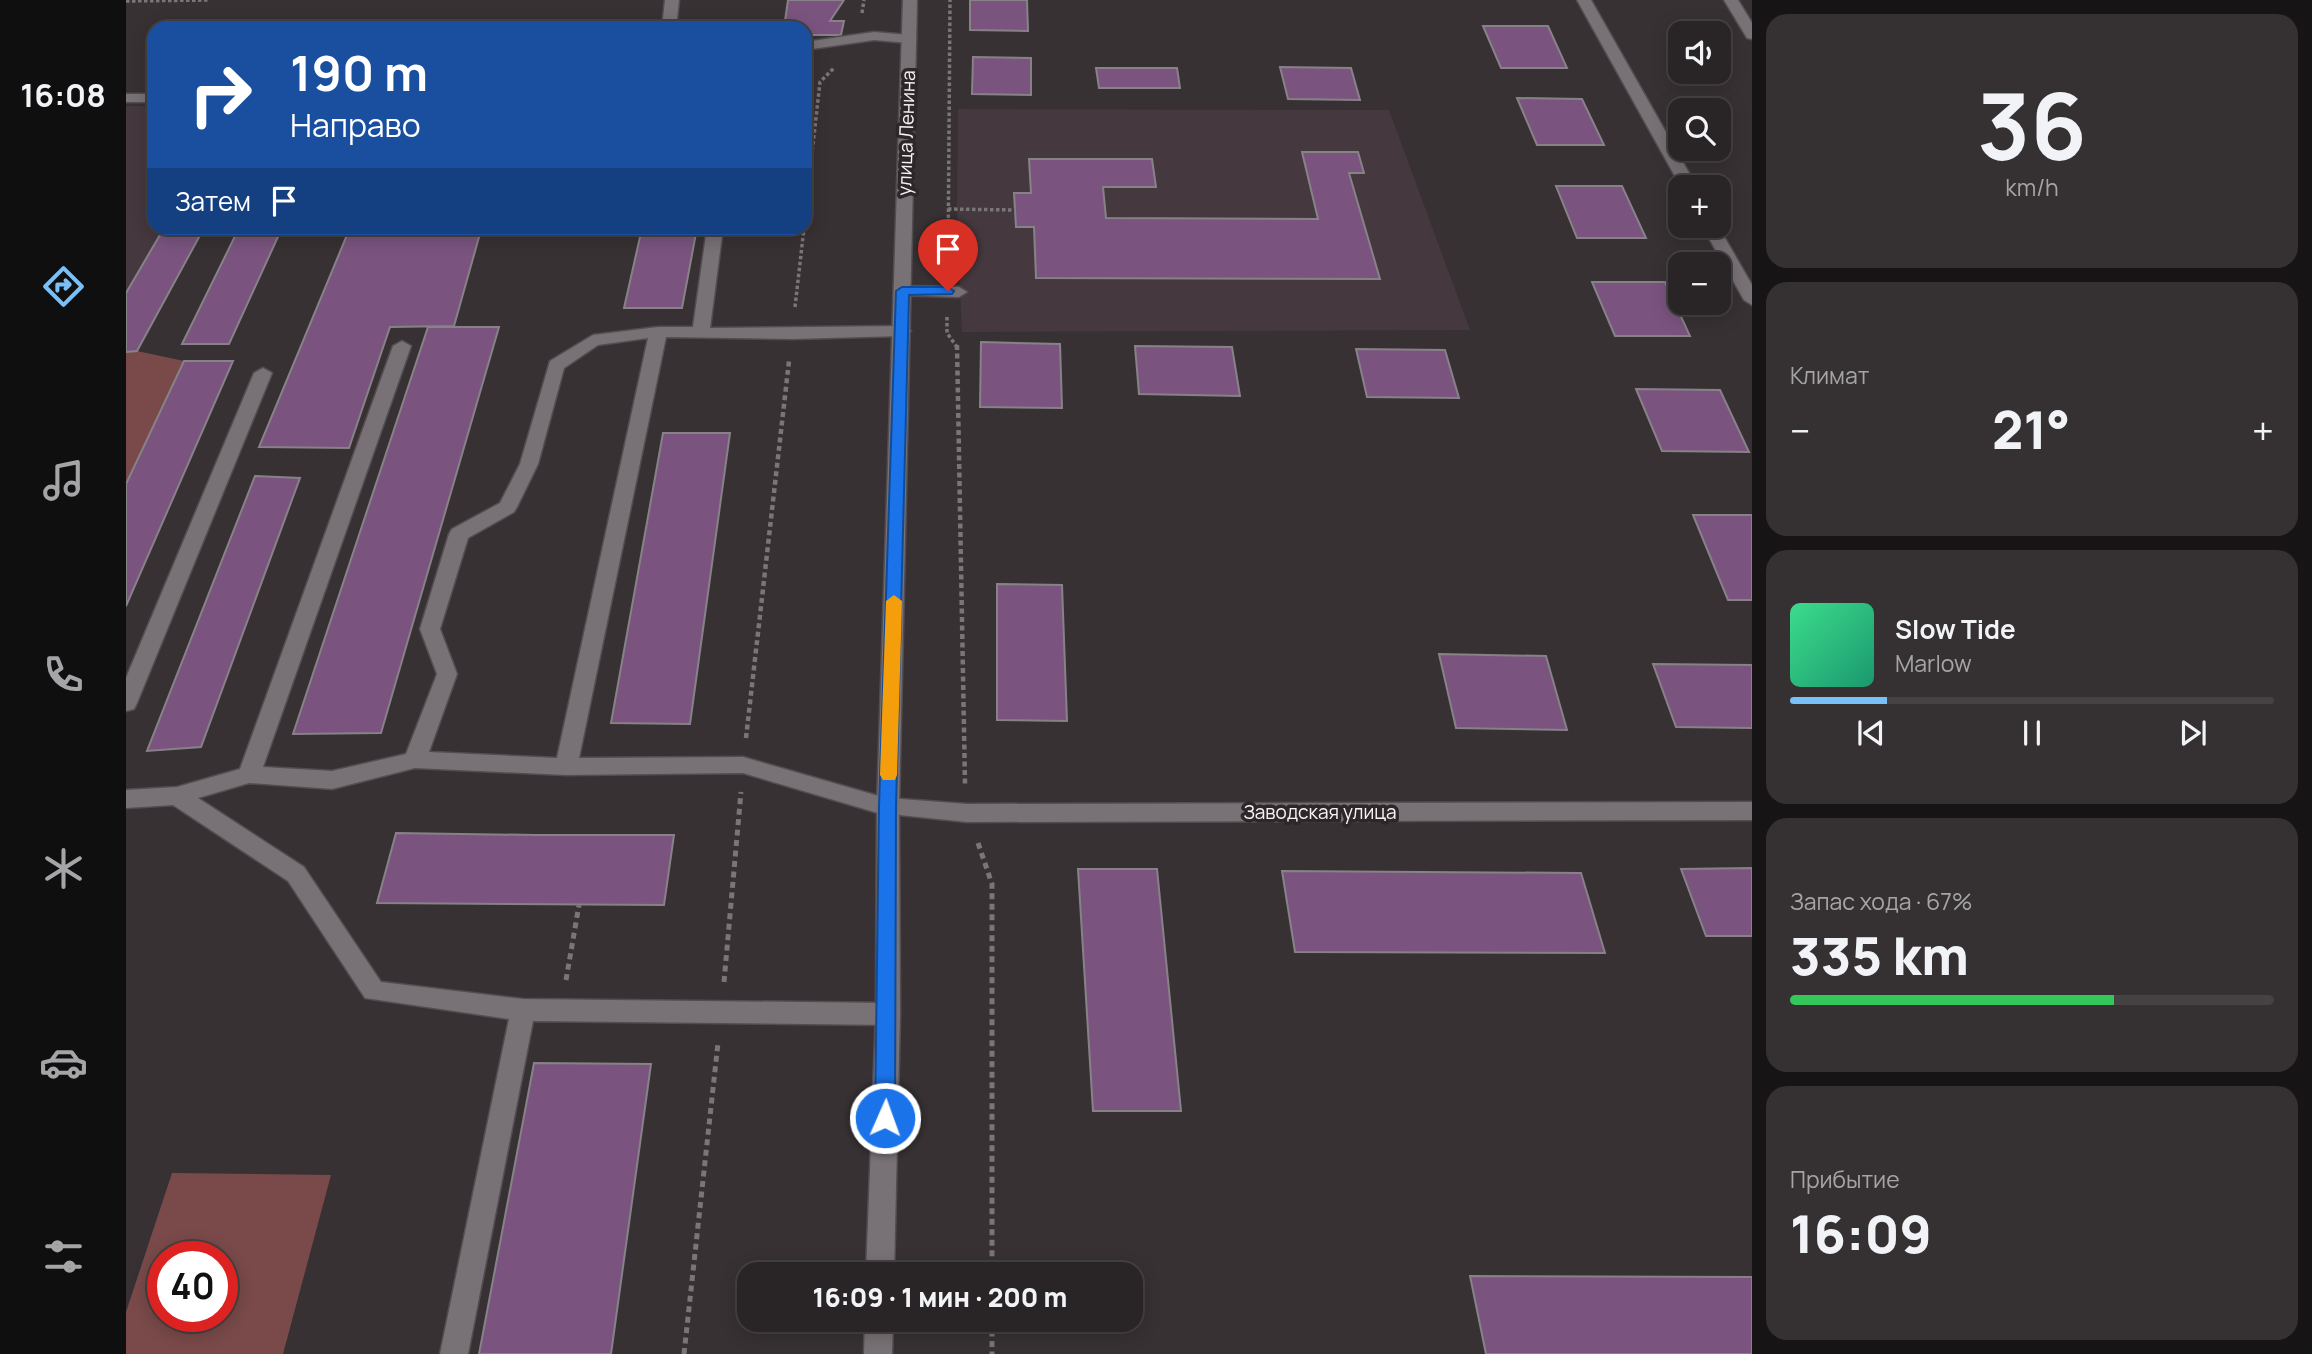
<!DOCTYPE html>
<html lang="ru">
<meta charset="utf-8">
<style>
:root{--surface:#292527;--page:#353133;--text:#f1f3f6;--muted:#a5a5a7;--line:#454244;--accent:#79bff8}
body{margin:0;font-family:Manrope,sans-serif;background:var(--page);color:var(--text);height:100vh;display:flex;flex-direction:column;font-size:26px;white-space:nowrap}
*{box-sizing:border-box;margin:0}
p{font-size:23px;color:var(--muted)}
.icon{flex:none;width:38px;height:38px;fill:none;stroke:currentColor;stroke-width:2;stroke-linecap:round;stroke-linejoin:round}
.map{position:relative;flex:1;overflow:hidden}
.side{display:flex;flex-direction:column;gap:14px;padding:14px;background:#171415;width:560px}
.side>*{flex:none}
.banner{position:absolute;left:21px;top:21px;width:665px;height:214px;border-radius:21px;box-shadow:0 4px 18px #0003,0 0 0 2px var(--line);background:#1a4fa0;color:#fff;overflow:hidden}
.fabs{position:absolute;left:1542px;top:21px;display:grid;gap:14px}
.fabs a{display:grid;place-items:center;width:63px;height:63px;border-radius:14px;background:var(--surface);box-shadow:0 4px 18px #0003,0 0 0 2px var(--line);font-size:35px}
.speed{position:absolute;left:21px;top:1241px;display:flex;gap:14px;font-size:35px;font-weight:700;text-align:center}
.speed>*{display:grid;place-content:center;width:91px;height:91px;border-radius:50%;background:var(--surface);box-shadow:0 4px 18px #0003,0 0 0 2px var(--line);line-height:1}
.speed .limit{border:10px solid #d22;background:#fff;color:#111}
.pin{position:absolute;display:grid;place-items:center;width:60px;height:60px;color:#fff;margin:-72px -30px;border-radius:50% 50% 50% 0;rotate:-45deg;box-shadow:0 0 7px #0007}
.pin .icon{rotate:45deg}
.me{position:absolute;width:77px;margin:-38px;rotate:2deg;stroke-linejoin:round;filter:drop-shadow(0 0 5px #0008)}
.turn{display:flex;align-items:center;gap:24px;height:147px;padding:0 28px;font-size:32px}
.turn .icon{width:91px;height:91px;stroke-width:2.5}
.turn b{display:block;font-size:49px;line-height:60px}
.then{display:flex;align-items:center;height:66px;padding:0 28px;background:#0003;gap:14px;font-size:26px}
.big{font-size:52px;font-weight:800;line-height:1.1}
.side .widget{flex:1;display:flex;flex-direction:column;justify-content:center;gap:10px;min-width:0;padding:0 24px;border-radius:21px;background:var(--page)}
.side .dial{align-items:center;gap:0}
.dial b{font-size:91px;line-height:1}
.song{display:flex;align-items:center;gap:21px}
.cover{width:84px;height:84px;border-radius:10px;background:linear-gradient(135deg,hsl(150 70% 55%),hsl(160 70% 35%))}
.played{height:7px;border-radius:4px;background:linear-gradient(90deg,var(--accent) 20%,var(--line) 20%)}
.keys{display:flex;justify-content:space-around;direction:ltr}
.heat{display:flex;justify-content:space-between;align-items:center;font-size:38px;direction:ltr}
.charge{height:10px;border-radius:5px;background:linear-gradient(90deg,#34c759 67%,var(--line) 0)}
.trip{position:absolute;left:611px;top:1262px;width:406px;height:70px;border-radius:21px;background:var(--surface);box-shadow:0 4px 18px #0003,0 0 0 2px var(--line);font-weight:800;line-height:70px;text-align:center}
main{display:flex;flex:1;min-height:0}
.dock{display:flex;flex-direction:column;width:126px;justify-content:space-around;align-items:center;background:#100f10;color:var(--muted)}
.dock .icon{width:49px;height:49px}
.dock .on{color:var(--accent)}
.dock b{font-size:32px;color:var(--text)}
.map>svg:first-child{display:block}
</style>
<main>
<nav class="dock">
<b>16:08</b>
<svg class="icon on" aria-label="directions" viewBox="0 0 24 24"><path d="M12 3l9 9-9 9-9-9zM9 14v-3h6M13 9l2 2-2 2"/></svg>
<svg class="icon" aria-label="music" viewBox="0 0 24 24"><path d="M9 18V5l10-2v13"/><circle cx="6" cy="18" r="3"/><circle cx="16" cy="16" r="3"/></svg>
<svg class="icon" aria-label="phone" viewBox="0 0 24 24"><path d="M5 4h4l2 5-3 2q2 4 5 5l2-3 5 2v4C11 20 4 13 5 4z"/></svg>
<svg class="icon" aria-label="climate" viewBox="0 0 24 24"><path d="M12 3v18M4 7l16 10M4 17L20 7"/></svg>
<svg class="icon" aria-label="car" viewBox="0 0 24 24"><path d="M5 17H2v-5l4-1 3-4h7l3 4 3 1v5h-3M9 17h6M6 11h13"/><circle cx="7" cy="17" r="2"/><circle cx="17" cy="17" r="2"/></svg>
<svg class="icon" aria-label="filters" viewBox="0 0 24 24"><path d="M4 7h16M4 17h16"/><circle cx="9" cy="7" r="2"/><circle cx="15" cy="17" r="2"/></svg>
</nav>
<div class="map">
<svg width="1626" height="1354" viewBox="0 0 1626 1354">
<rect width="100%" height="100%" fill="#373134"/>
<path fill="#45383f" d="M0,106h28v122h10l-38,65z
M832,109l431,1 81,220 -508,2 -5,-123z"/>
<path fill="#794a49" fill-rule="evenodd" d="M11,351l47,10 -58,123v-132z
M46,1173l159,2 -48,179h-157v-42zM37,1256h59v60h-59z"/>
<path fill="#7a547f" stroke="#878288" stroke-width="2" d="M662,0h56l-14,21h14l-3,14h-36v-7h-21z
M844,0h57l1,31 -58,-1z
M1357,26h65l19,42h-66z
M847,57l58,1v37l-59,-1z
M1154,67l71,1 9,32 -72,-1z
M970,68h81l3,20h-81z
M1391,98l65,1 22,46h-67z
M1176,152h56l6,21h-15l31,106 -344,-1 -2,-51h-18l-2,-34h17l-2,-34h123l4,28h-53l3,31 212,1z
M1430,186h66l24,52h-69z
M38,228h40l-67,123 -11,1v-59z
M113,228h43l-53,116h-47z
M185,228h130v2h40l-27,96 -64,1 -41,121 -90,-1 88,-212 -39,-1z
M516,228h55l-15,80h-58z
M1466,282h73l25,54h-75z
M302,327h71l-118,406 -88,1z
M855,342l79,2 2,64 -82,-1z
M1009,346l97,1 8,49 -101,-2z
M1230,349l89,1 14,48 -92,-1z
M58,361h49l-107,245v-122z
M1510,389l84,1 29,62 -87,-1z
M537,433h67l-40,291 -79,-1z
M129,476l45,2 -99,269 -54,4z
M1567,515h59v85h-24z
M871,584l65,1 5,136 -70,-1z
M1313,654l107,2 21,74 -111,-2z
M1527,664l99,1v63l-76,-1z
M270,833l139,2h139l-10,70 -287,-2z
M1626,868v68h-46l-25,-67z
M952,869h79l24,242h-88z
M1156,871l299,2 24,80 -310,-1z
M408,1063l117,1 -40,290h-132z
M1344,1276l282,1v77h-266z"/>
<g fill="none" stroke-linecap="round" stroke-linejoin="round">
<defs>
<path id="lane" d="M539,0h14l-3,28h-14z
M748,32l35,3 7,4 -7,4 -35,-3 -69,10v-8z
M0,94h28v8h-28z
M581,228h16l-13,100 192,-2 9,5 -9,5 -110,3 -126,-2 -87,421 164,-1 153,44 3,6 -3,6 -8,3 -145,-43 -177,2 -151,-7 -83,21 -83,-6 -51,15 106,69 77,115 142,17 365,4 9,3 3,8 -3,8 -9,3 -355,-4 -65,333h-28l69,-335 -144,-21 -77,-117 -115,-76 -47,3v-18l51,-3 63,-18 153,-423 9,-5 9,5 -148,421 69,4 74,-17 31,-80 -17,-45 29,-95 3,-5 48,-26 20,-39 30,-103 43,-26 65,-8h35zM522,338l-91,420 -128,-6 28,-78 -17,-45 28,-91 46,-26 3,-5 21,-43 26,-96 34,-23z
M776,286l57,1 8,5 -8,5 -63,-2 -2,-4z
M137,368l9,5 -135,330 -3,6 -8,2v-33l128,-305z"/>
<path id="street" d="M1451,0h14l106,187h-16z
M1576,226h16l34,59v20l-8,-5z
M762,798l79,6 785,-2v18l-785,2 -87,-9 -3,-6 3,-6z"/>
<path id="secondary" d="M777,0h14l-18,807 1,207 -6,260h-28l10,-260 1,-207z
M1598,0h14l14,23v16l-5,-1z
M739,1320h28l-1,34h-28z"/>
</defs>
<use href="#lane" stroke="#524d50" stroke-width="3"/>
<use href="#street" stroke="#524d50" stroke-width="3"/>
<use href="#secondary" stroke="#524d50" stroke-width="3"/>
<path stroke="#7a7577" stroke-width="3.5" stroke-dasharray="3.5 2.5" stroke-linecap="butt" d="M0,1l83,-1
M736,13l2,-13
M822,209l67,1
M679,216l15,-134 14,-14
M822,266l2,-266
M669,307l9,-79
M821,317v16l10,14"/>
<path stroke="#7a7577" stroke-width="4.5" stroke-dasharray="5 3.5" stroke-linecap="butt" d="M831,345l8,439
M620,738l43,-377"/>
<path stroke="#7a7577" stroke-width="5" stroke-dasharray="6 4.5" stroke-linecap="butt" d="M852,843l14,41v390
M440,980l13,-75
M598,982l17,-190
M866,1320v34
M558,1354l34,-311"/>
<use href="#lane" fill="#787175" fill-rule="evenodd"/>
<use href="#street" fill="#787175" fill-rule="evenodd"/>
<use href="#secondary" fill="#787175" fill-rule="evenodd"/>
</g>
<path fill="#1a73e8" stroke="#114b97" stroke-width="2" d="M822,287l6,4 -2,3 -43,1 -13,512 -1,311 -3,6 -7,3 -7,-3 -3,-6 4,-311 17,-516 6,-4z"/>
<path fill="#f59e0b" d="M768,595l8,6 -5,174 -2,5h-12l-3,-5 6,-174z"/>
<g text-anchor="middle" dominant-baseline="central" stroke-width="7" stroke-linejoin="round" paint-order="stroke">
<g font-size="19" fill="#f7f3f5" stroke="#2d272a">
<text transform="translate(780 133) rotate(-88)">улица Ленина</text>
<text x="1194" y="812">Заводская улица</text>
</g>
</g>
</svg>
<div class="fabs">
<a><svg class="icon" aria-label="sound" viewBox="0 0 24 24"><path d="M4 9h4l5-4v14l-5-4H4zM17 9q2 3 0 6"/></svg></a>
<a><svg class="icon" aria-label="search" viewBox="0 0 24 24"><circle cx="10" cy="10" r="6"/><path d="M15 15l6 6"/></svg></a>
<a>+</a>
<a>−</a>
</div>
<div class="speed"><div class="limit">40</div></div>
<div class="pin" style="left:822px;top:291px;background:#d93025"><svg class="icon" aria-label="arrive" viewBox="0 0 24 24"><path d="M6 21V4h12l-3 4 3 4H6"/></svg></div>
<svg class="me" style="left:759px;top:1118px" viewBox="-20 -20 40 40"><circle r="17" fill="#1a73e8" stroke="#fff" stroke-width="3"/><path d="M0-11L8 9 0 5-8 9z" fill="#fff"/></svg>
<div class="trip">16:09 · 1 мин · 200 m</div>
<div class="banner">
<div class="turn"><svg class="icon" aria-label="right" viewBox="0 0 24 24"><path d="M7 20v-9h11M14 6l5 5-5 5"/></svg><div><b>190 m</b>Направо</div></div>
<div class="then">Затем<svg class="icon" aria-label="arrive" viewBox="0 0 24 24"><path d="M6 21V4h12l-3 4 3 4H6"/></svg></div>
</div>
</div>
<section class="side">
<div class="widget dial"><b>36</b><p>km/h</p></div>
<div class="widget"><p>Климат</p>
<div class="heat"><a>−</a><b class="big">21°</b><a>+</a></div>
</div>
<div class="widget">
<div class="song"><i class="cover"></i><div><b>Slow Tide</b><p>Marlow</p></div></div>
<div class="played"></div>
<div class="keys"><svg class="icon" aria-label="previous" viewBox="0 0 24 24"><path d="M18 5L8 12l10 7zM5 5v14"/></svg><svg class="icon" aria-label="pause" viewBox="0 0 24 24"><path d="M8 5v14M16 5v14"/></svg><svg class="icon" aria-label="next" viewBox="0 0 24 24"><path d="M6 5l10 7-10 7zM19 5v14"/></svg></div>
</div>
<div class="widget"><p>Запас хода · 67%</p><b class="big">335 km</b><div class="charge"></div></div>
<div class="widget"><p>Прибытие</p><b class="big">16:09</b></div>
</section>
</main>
